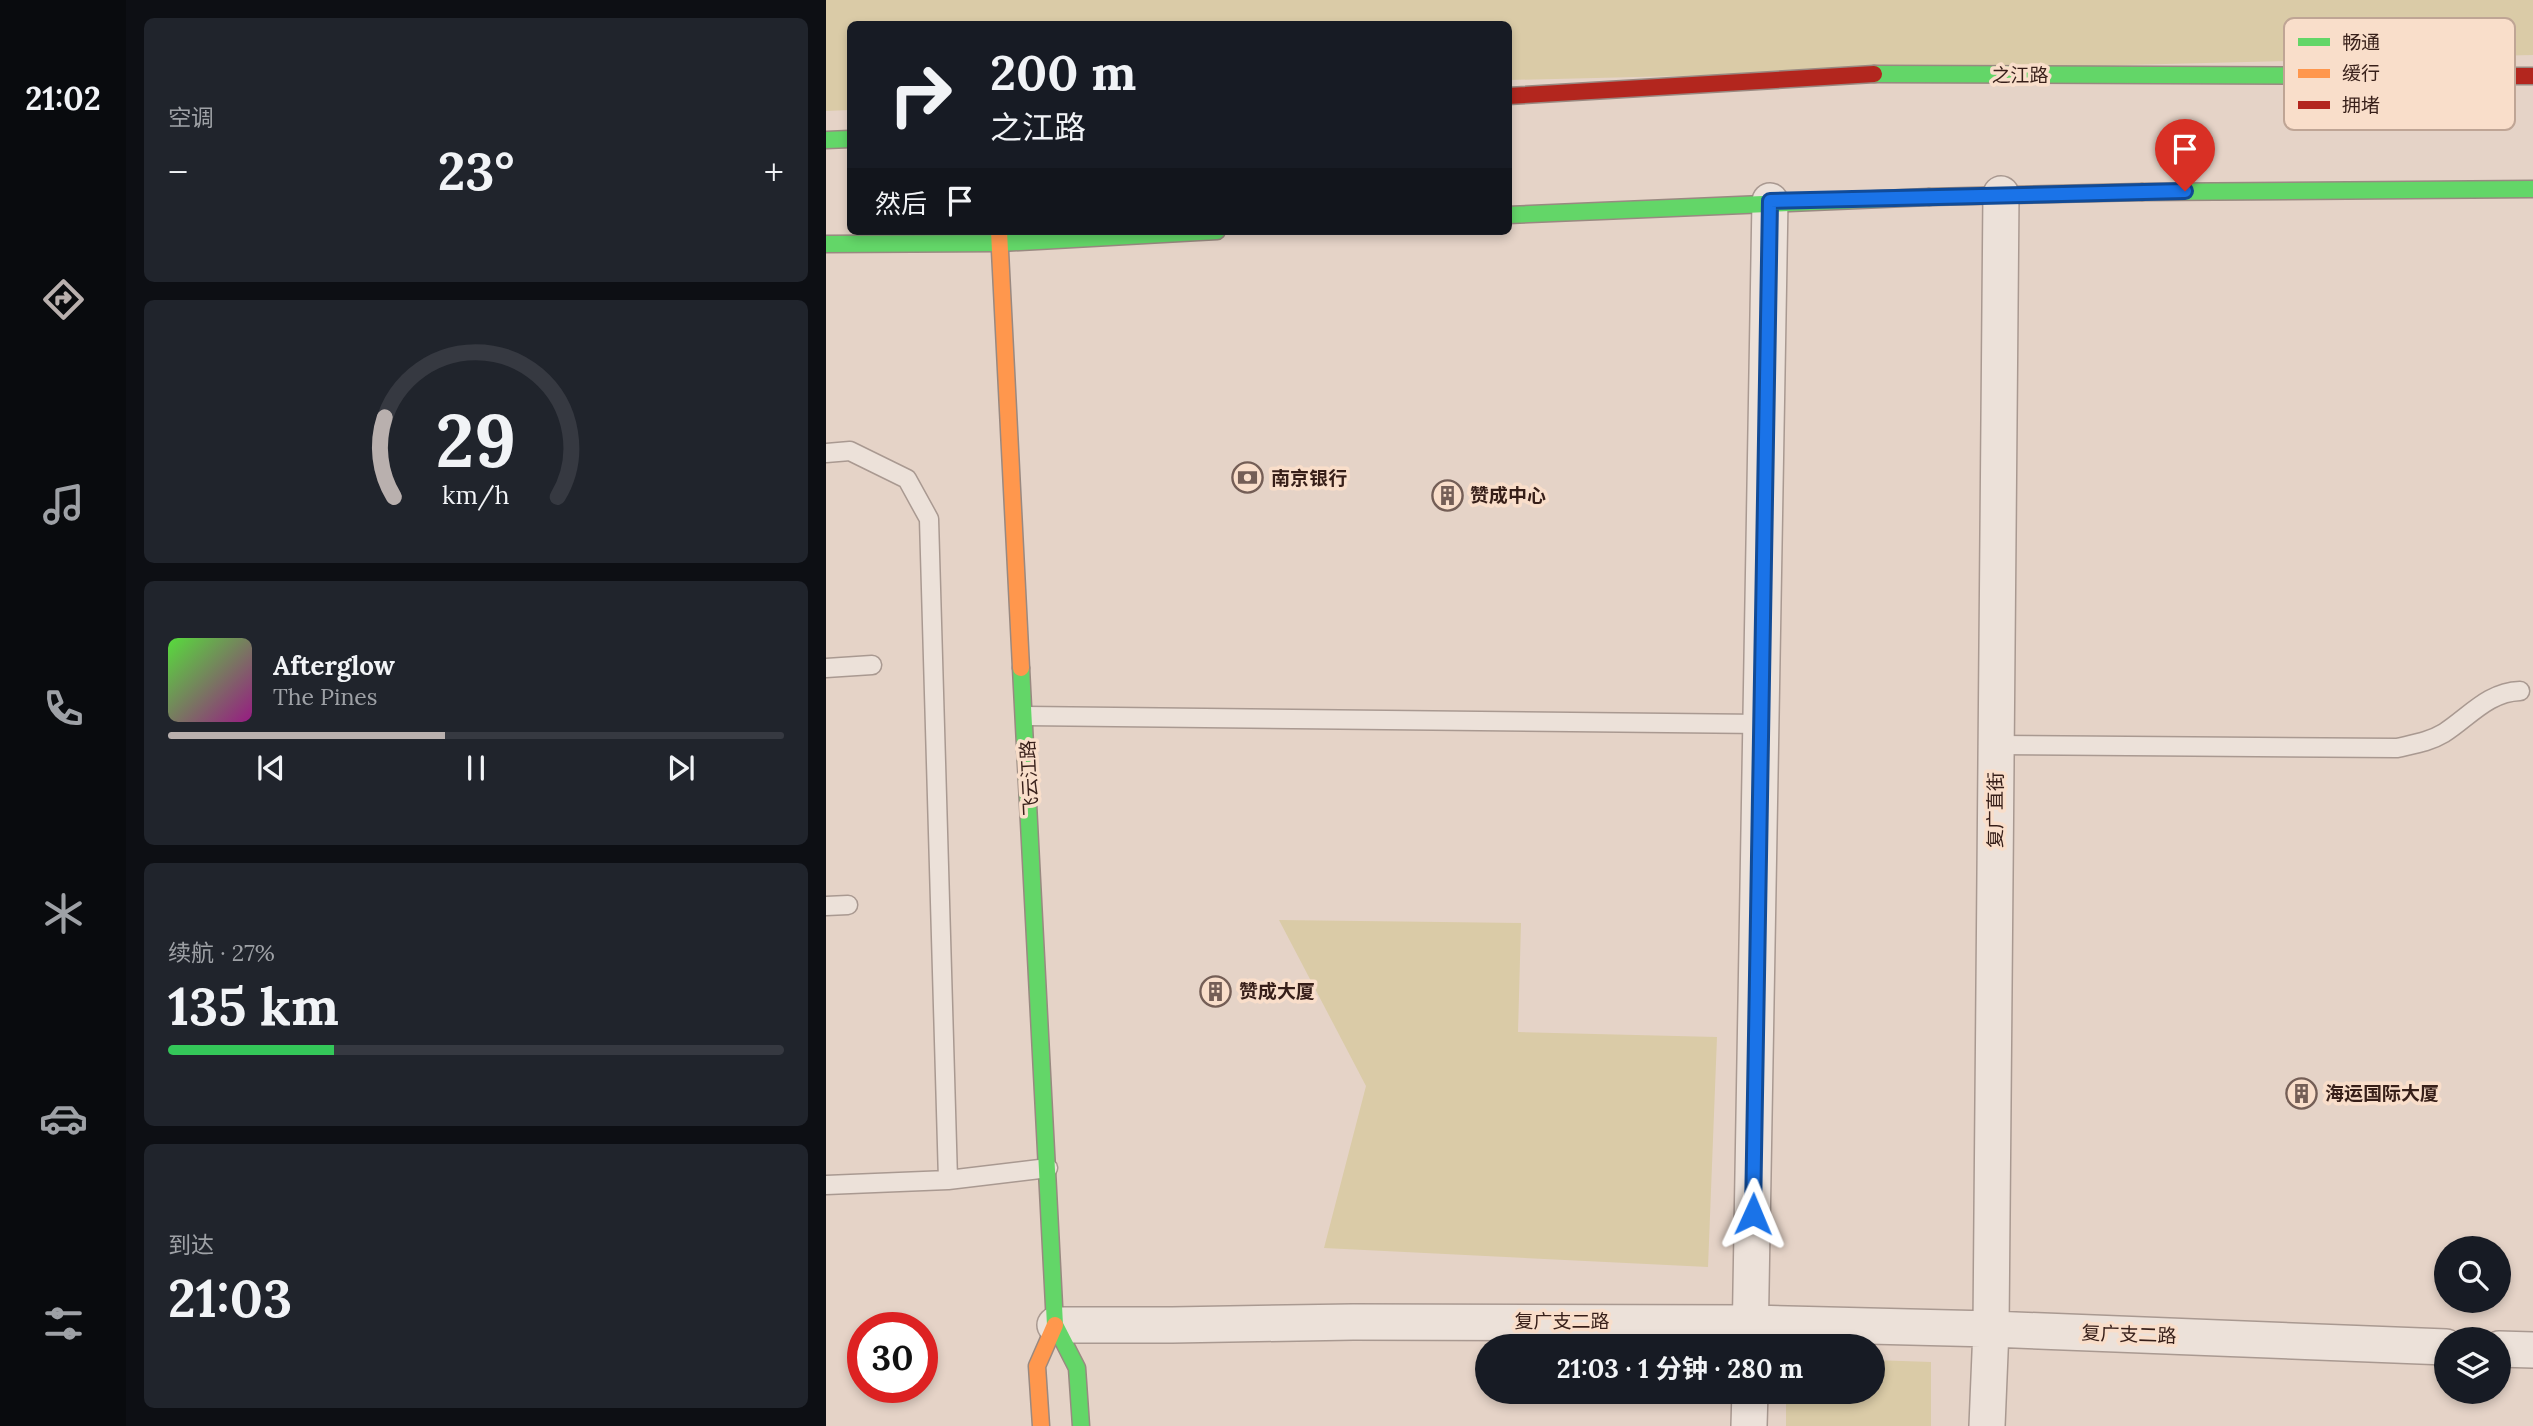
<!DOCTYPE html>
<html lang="zh">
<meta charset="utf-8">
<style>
:root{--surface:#171b24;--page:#20242c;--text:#f1f3f6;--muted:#9ea1a6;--line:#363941;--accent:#b9b0ae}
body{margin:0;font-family:Lora,"Noto Sans SC",serif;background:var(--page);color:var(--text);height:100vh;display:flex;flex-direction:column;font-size:26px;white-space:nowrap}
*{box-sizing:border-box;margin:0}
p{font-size:23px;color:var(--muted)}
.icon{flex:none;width:38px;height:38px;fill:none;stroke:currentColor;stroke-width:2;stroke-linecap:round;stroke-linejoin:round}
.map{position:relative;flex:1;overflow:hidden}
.drawer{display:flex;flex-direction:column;gap:18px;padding:18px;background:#0d0f14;width:700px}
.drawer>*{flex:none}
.top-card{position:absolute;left:21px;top:21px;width:665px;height:214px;border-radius:10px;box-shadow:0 4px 10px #0003;background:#171b24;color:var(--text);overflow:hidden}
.fabs{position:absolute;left:1608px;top:1236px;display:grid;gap:14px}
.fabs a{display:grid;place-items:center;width:77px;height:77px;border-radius:50%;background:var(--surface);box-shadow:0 4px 10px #0003;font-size:35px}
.speed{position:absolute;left:21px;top:1312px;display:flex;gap:14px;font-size:35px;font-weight:700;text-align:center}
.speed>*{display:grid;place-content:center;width:91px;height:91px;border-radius:50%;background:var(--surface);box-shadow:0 4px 10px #0003;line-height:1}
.speed .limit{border:10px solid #d22;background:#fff;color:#111}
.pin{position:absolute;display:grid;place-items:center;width:60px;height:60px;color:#fff;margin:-72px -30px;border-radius:50% 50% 50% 0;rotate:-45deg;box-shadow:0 0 7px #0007}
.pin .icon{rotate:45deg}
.me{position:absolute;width:77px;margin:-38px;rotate:1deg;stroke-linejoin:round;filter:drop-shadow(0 0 5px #0008)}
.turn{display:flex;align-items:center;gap:24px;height:147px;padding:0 28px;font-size:32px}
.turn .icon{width:91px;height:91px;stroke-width:2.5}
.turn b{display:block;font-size:49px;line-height:60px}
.then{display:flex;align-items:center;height:66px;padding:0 28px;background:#0003;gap:14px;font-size:26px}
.big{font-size:52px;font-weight:700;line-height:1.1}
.drawer .tile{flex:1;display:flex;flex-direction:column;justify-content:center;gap:10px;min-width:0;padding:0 24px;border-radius:10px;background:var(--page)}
.drawer .dial{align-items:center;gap:0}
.dial svg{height:182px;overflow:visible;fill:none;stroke:var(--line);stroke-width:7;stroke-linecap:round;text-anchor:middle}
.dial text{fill:var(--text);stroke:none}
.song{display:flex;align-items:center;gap:21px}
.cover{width:84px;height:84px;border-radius:10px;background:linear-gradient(135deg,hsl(110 70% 55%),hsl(310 70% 35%))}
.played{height:7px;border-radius:4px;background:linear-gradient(90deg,var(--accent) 45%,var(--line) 45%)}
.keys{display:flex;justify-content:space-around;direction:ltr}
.heat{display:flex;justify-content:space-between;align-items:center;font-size:38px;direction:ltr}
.charge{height:10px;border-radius:5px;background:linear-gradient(90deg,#34c759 27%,var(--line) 0)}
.trip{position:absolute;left:649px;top:1334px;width:410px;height:70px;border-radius:35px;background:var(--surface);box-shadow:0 4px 10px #0003;font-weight:700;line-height:70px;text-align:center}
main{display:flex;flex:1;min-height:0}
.tabs{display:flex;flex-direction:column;width:126px;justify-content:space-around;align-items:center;background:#090b0e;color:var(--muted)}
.tabs .icon{width:49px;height:49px}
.tabs .current{color:var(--accent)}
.tabs b{font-size:32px;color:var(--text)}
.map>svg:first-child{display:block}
</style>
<main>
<nav class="tabs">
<b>21:02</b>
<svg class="icon current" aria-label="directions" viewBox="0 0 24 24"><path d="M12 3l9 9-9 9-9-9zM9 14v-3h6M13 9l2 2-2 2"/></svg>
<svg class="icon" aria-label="music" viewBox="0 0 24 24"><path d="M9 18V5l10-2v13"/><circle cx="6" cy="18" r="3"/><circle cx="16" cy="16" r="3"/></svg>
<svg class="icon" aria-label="phone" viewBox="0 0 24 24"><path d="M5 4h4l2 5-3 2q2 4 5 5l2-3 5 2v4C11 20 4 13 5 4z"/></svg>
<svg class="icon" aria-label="climate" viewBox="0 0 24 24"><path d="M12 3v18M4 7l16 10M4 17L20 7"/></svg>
<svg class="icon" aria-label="car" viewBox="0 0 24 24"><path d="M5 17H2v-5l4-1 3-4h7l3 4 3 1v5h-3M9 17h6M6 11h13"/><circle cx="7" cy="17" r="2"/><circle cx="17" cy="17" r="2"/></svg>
<svg class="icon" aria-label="filters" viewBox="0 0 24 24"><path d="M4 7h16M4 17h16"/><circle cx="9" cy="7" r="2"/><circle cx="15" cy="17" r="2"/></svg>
</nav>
<section class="drawer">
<div class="tile"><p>空调</p>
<div class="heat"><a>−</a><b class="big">23°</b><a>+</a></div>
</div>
<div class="tile dial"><svg viewBox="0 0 100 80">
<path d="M14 69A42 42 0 1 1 86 69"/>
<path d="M14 69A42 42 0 0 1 10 34" stroke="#b9b0ae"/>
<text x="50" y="56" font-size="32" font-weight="700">29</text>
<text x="50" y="72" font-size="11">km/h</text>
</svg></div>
<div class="tile">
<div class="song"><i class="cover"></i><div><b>Afterglow</b><p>The Pines</p></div></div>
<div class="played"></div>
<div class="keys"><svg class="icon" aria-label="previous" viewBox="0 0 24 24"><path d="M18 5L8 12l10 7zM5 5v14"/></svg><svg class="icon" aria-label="pause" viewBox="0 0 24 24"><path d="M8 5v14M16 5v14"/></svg><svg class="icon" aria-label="next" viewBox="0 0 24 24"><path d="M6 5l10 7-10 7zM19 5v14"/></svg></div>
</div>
<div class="tile"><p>续航 · 27%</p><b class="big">135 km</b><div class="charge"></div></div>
<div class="tile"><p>到达</p><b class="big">21:03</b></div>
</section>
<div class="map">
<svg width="1707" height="1426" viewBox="0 0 1707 1426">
<rect width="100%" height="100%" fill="#e5d3c7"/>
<path fill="#dacba7" d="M0,0h1707v55l-1024,25 -1,-56h-658v86l-24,1z
M453,920l242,3 -3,109 199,5 -9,230 -384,-19 42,-162z
M1047,1360l58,2v64h-145v-35h86z"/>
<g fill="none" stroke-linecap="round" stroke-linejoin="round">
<defs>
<path id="lane" d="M0,453l24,-2 57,28 22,40 19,661
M0,668l46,-3
M200,716l736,8
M1170,745l401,3c17,-4 32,-6 47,-15 25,-16 44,-41 76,-42
M0,906l22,-1
M0,1185l122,-5 100,-12"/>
<path id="street" d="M229,1325h117l181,-3 398,1 240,6 455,18
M924,1346l20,-1145
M1673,1349l34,1
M923,1426l1,-35
M1161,1426l4,-97 10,-1135"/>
<path id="fast" d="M1048,74l534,2
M0,140l24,-1
M1316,192l391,-3
M682,215l421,-18
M0,244l174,-1 217,-12
M195,668l34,657 22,43 4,58"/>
<path id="slow" d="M1103,197l213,-5
M173,231l22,437
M215,1426l-4,-60 18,-41"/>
<path id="jam" d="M1582,76h125
M682,96l366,-22"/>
</defs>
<use href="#lane" stroke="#a99991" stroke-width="21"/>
<use href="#street" stroke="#a99991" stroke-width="38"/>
<use href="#fast" stroke="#998981" stroke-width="19"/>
<use href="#slow" stroke="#998981" stroke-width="19"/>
<use href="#jam" stroke="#998981" stroke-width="19"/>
<use href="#lane" stroke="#ece1d9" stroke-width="18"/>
<use href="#street" stroke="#ece1d9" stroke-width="35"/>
<use href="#fast" stroke="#63d668" stroke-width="16"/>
<use href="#slow" stroke="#ff974d" stroke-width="16"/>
<use href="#jam" stroke="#b3261e" stroke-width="16"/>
</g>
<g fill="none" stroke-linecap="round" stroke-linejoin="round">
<defs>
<path id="route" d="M927,1214l17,-1013 415,-10"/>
</defs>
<use href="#route" stroke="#114b97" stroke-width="18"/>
<use href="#route" stroke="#1a73e8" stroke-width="12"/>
</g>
<defs>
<symbol id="bank-ring" viewBox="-11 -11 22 22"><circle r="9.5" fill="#f9deca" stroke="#745e56" stroke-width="1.5"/><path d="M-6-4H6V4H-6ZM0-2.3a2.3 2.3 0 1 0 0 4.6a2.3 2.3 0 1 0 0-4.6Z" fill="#745e56"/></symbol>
<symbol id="building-ring" viewBox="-11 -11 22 22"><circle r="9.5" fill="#f9deca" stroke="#745e56" stroke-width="1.5"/><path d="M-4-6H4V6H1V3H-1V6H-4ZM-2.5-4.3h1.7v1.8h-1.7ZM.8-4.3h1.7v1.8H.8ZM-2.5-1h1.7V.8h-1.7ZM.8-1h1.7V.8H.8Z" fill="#745e56"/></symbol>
</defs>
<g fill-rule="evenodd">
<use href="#bank-ring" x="404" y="460" width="35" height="35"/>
<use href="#building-ring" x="604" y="478" width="35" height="35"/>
<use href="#building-ring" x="372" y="974" width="35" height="35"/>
<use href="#building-ring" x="1458" y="1076" width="35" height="35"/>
</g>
<g text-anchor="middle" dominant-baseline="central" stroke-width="7" stroke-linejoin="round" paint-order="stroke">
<g font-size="19" fill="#371f19" stroke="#f9deca">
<text x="1194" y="75">之江路</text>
<text transform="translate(203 778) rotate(-93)">飞云江路</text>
<text transform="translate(1169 810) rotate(-90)">复广直街</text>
<text x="736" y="1321">复广支二路</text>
<text transform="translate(1303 1334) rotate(2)">复广支二路</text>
</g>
<g font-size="19" font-weight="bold" fill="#371f19" stroke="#f9deca" text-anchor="start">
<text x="445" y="478">南京银行</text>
<text x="644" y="495">赞成中心</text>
<text x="413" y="991">赞成大厦</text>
<text x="1499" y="1093">海运国际大厦</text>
</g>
</g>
<rect x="1458" y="18" width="231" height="112" rx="10" fill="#f9deca" stroke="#bfa595" stroke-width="2"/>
<rect x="1472" y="38" width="32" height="8" fill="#63d668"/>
<rect x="1472" y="69" width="32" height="9" fill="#ff974d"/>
<rect x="1472" y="101" width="32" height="8" fill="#b3261e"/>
<g font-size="19" fill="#371f19">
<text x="1516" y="49">畅通</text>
<text x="1516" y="80">缓行</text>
<text x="1516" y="112">拥堵</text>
</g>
</svg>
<div class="fabs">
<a><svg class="icon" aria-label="search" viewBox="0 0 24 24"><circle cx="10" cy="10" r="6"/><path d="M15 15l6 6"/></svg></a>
<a><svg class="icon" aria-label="layers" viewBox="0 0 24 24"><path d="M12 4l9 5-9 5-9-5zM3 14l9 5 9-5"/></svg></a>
</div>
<div class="speed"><div class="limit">30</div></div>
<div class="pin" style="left:1359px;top:191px;background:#d93025"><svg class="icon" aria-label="arrive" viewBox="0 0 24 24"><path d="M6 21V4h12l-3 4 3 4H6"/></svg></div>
<svg class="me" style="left:927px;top:1214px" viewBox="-20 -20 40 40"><path d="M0-17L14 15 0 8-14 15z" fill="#1a73e8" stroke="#fff" stroke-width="4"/></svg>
<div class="trip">21:03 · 1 分钟 · 280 m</div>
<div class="top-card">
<div class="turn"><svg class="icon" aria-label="right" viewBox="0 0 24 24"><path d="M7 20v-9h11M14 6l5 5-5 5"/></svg><div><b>200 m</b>之江路</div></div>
<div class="then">然后<svg class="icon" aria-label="arrive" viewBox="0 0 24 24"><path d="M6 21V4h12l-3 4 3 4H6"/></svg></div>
</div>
</div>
</main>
